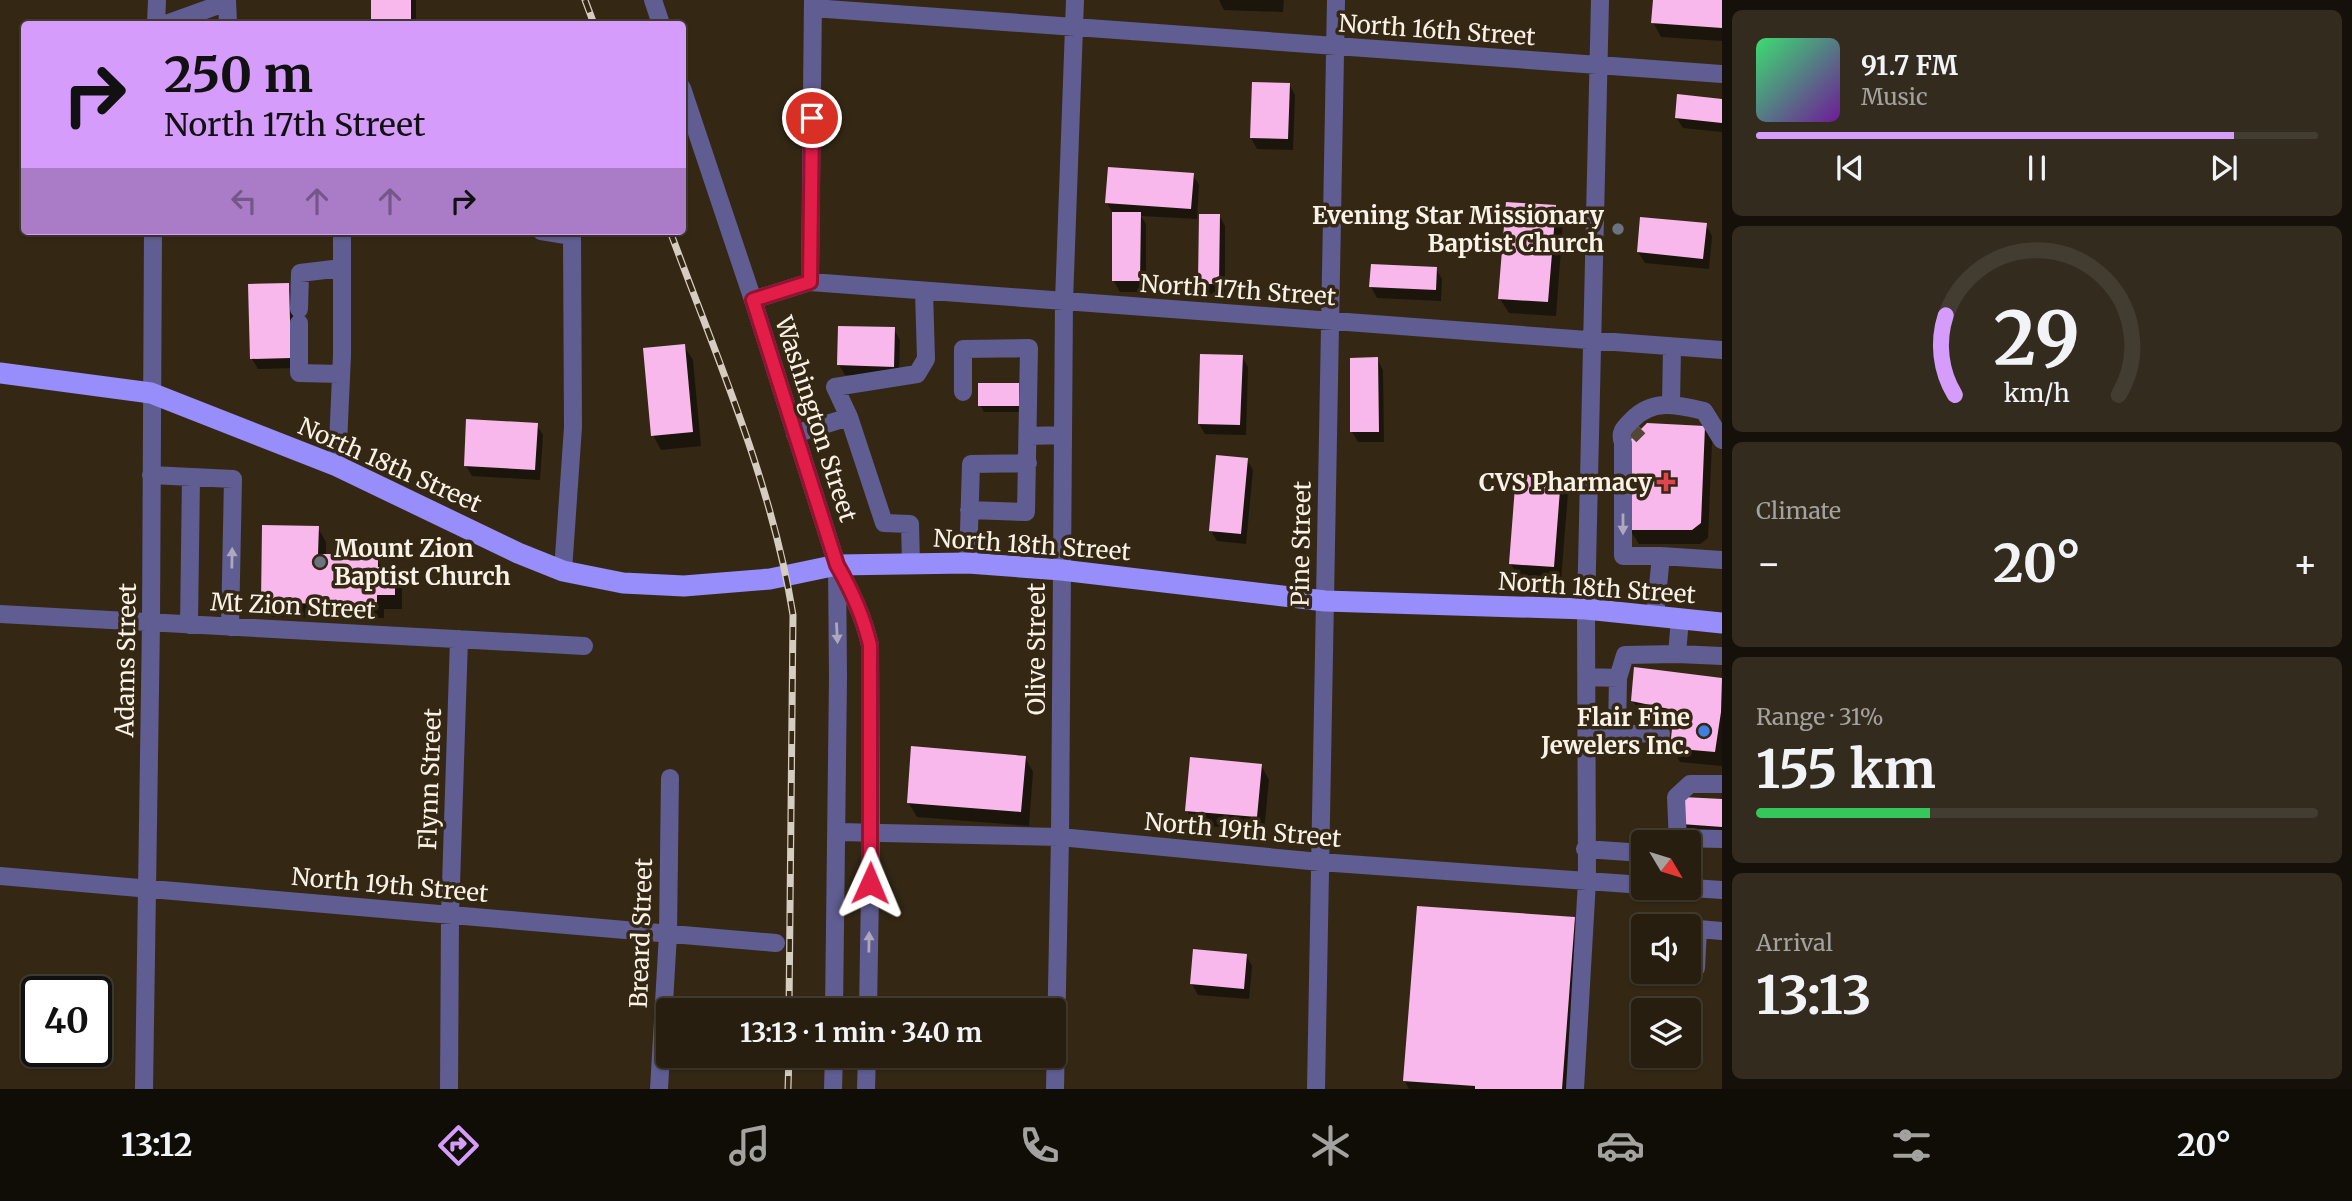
<!DOCTYPE html>
<meta charset="utf-8">
<style>
:root{--surface:#271e10;--page:#332b1e;--text:#f1f3f6;--muted:#a4a29f;--line:#433c30;--accent:#d59cfb}
body{margin:0;font-family:Merriweather,serif;background:var(--page);color:var(--text);height:100vh;display:flex;flex-direction:column;font-size:26px;white-space:nowrap}
*{box-sizing:border-box;margin:0}
p{font-size:23px;color:var(--muted)}
.icon{flex:none;width:38px;height:38px;fill:none;stroke:currentColor;stroke-width:2;stroke-linecap:round;stroke-linejoin:round}
.map{position:relative;flex:1;overflow:hidden}
.panel{display:flex;flex-direction:column;gap:10px;padding:10px;background:#151009;width:630px}
.panel>*{flex:none}
.guide{position:absolute;left:21px;top:21px;width:665px;height:214px;border-radius:7px;box-shadow:0 2px 5px #0004,0 0 0 2px var(--line);background:#d59cfb;color:#111;overflow:hidden}
.needle{width:46px;rotate:128deg}
.fabs{position:absolute;left:1631px;top:830px;display:grid;gap:14px}
.fabs a{display:grid;place-items:center;width:70px;height:70px;border-radius:7px;background:var(--surface);box-shadow:0 2px 5px #0004,0 0 0 2px var(--line);font-size:35px}
.speed{position:absolute;left:21px;top:976px;display:flex;gap:14px;font-size:35px;font-weight:700;text-align:center}
.speed>*{display:grid;place-content:center;width:91px;height:91px;border-radius:50%;background:var(--surface);box-shadow:0 2px 5px #0004,0 0 0 2px var(--line);line-height:1}
.speed .limit{border:4px solid #111;border-radius:10px;background:#fff;color:#111}
.pin{position:absolute;display:grid;place-items:center;width:60px;height:60px;color:#fff;margin:-30px;border:4px solid #fff;border-radius:50%;box-shadow:0 2px 7px #0007}
.me{position:absolute;width:77px;margin:-38px;rotate:1deg;stroke-linejoin:round;filter:drop-shadow(0 0 5px #0008)}
.turn{display:flex;align-items:center;gap:24px;height:147px;padding:0 28px;font-size:32px}
.turn .icon{width:91px;height:91px;stroke-width:2.5}
.turn b{display:block;font-size:49px;line-height:60px}
.lanes{display:flex;align-items:center;height:66px;padding:0 28px;background:#0003;justify-content:center;gap:35px;direction:ltr}
.lanes .off{opacity:.35}
.big{font-size:52px;font-weight:700;line-height:1.1}
.panel .tile{flex:1;display:flex;flex-direction:column;justify-content:center;gap:10px;min-width:0;padding:0 24px;border-radius:10px;background:var(--page)}
.panel .dial{align-items:center;gap:0}
.dial svg{height:182px;overflow:visible;fill:none;stroke:var(--line);stroke-width:7;stroke-linecap:round;text-anchor:middle}
.dial text{fill:var(--text);stroke:none}
.song{display:flex;align-items:center;gap:21px}
.cover{width:84px;height:84px;border-radius:10px;background:linear-gradient(135deg,hsl(140 70% 55%),hsl(280 70% 35%))}
.played{height:7px;border-radius:4px;background:linear-gradient(90deg,var(--accent) 85%,var(--line) 85%)}
.keys{display:flex;justify-content:space-around;direction:ltr}
.heat{display:flex;justify-content:space-between;align-items:center;font-size:38px;direction:ltr}
.charge{height:10px;border-radius:5px;background:linear-gradient(90deg,#34c759 31%,var(--line) 0)}
.trip{position:absolute;left:656px;top:998px;width:410px;height:70px;border-radius:7px;background:var(--surface);box-shadow:0 2px 5px #0004,0 0 0 2px var(--line);font-weight:700;line-height:70px;text-align:center}
.menu{display:flex;height:112px;justify-content:space-around;align-items:center;background:#100c06;color:var(--muted)}
.menu .icon{width:49px;height:49px}
.menu .on{color:var(--accent)}
.menu b{font-size:32px;color:var(--text)}
main{display:flex;flex:1;min-height:0}
.map>svg:first-child{display:block}
</style>
<main>
<div class="map">
<svg width="1722" height="1089" viewBox="0 0 1722 1089">
<rect width="100%" height="100%" fill="#342815"/>
<path fill="#0007" d="M373,0h43v24h-41z
M1219,0h65l-1,12 -59,-2z
M1655,0h67v41l-61,-4 -8,-15z
M1289,84l6,11 -2,55 -36,-1 -6,-11z
M1722,101v31l-39,-4 -7,-11z
M1193,175l6,10 -2,34 -56,-3 5,8v68h-26l-6,-11 -1,-67 -6,-11z
M1555,207l8,15 -7,94 -47,-3 -9,-14z
M1219,215l6,11v68h-19l-7,-10z
M1706,225l6,11 -3,33 -64,-6 -7,-11z
M1436,269l6,10 -1,22 -64,-3 -6,-11z
M288,285l6,11 2,72 -38,1 -6,-10z
M894,329l6,11 -1,37 -54,-2 -6,-10z
M684,346l9,14 8,86 -40,4 -8,-15z
M1242,357l6,10 -2,68 -41,-1 -6,-10z
M1377,359l6,11 1,72h-26l-6,-10z
M1018,385l4,6 -1,21h-37l-4,-7z
M537,425l6,10 -3,45 -68,-4 -6,-10z
M1704,427l8,15 -4,96 -8,6h-61l-9,-14 2,-90 -4,-9z
M1247,460l6,10 -7,74 -29,-3 -6,-10z
M1560,478l8,15 -7,88 -42,-3 -8,-14z
M318,528l8,14v14l8,3h43l6,10h11l8,14v26h-18v9l-113,-1 -9,-15z
M1722,680v86l-42,-4 -8,-14 2,-26 -32,-7 -9,-14z
M1025,757l8,15 -4,54 -112,-9 -9,-15z
M1261,765l8,15 -5,51 -68,-6 -9,-14z
M1722,801v35l-33,-2 -6,-10z
M1574,919l8,14 -12,156h-161l-4,-8z
M1246,955l6,11 -3,33 -51,-4 -6,-11z"/>
<path fill="#f9b8ec" d="M371,0h40v22h-40z
M1653,0h69v28l-71,-5z
M1252,82l38,1 -2,56 -38,-1z
M1677,94l45,5v24l-47,-5z
M1108,167l86,6 -3,36 -86,-6z
M1506,202l50,3 -8,97 -50,-3z
M1112,212h29l-1,69h-28z
M1199,214h21l-1,70h-21z
M1640,217l67,6 -4,36 -66,-7z
M1371,264l66,3 -1,23 -67,-3z
M289,283l2,75 -41,1 -2,-75z
M838,326l57,1 -1,40 -57,-2z
M685,344l8,88 -42,4 -8,-88z
M1200,354l43,1 -3,70 -42,-1z
M1378,357l1,75h-29v-74z
M978,383h41v23h-41z
M466,419l72,4 -3,47 -71,-4z
M1634,422l7,7 6,-6 58,3 -4,97 -9,7h-64v-88l4,-4 -7,-7z
M1216,455l32,3 -7,76 -32,-3z
M1516,474l45,3 -7,90 -45,-3z
M262,525l57,1 -1,28h16v3h44v10h17v28h-18v9l-116,-1z
M1634,667l88,11 -1,34 -6,40 -45,-4 4,-38 -43,-9z
M911,746l115,10 -5,56 -114,-9z
M1190,757l72,7 -5,53 -72,-6z
M1683,797l39,2v28l-41,-3z
M1417,906l158,11 -13,172h-87v-3l-72,-5z
M1193,949l54,5 -3,35 -54,-5z"/>
<g fill="none" stroke-linecap="round" stroke-linejoin="round">
<path stroke="#524634" stroke-width="18" stroke-dasharray="18 9" stroke-linecap="butt" d="M1630,436l9,-9"/>
<path stroke="#605d92" stroke-width="18" d="M227,0l1,24
M653,0l8,24
M813,8l909,66
M156,24l1,-24
M166,24l61,-22
M682,88l71,212 84,265c14,26 26,50 33,80l1,187 -3,178
M541,231l31,5 1,191 -10,144
M810,282l3,-282
M753,300l57,-18 912,68
M299,309l1,-36 42,-5
M299,323v50l42,1
M963,392v-43l66,-1 -3,164 -57,-2
M1671,403l1,-56
M849,417l-14,-30 82,-13 9,-15 -2,-68
M795,434l54,-17 35,106 26,1 1,40
M1029,436l34,-1
M1722,440l-18,-29c-26,-6 -51,-13 -72,9 -8,8 -13,12 -9,23v113h38l61,4
M337,466l5,-111v-124
M151,475l82,4 -3,148
M968,563l3,-99 57,-1
M0,614l584,32
M1655,616l6,-60
M1680,619l-3,35 45,2
M189,625l2,-148
M1587,677l31,1 7,-23 52,-1
M1587,732l74,2
M1617,733l1,-55
M837,832l223,5 260,25 323,23
M1678,838l44,1
M1678,842l-2,-45 14,-13h32
M1585,849l58,4
M0,876l776,67
M1678,887l44,3
M1696,968l2,-39 24,2
M834,1010l4,-333 -1,-112
M144,1089l7,-466 2,-392
M449,1089l1,-174 9,-276
M659,1089l9,-155 2,-156
M833,1089l1,-34
M866,1089l1,-34
M1055,1089l5,-252 4,-536 11,-301
M1316,1089l20,-1089
M1575,1089l12,-208 -1,-272 14,-609"/>
<path stroke="#978dfb" stroke-width="21" d="M0,373l151,20 186,73 181,87 45,18 60,12 61,3 86,-7 67,-14 131,-2 93,7 264,31 261,8 136,14"/>
<defs>
<path id="rail" d="M585,0l9,24
M670,231c46,125 102,252 123,384l-4,395
M788,1089l1,-34"/>
</defs>
<use href="#rail" stroke="#d6cdc0" stroke-width="7"/>
<use href="#rail" stroke="#342815" stroke-width="4.5" stroke-dasharray="13" stroke-linecap="butt"/>
</g>
<defs><path id="oneway-solid" d="M-6-.8H1V-3.2L6.5 0L1 3.2V.8H-6Z" transform="scale(1.75)"/></defs>
<g fill="#ada8bc">
<use href="#oneway-solid" transform="translate(1623 524) rotate(90)"/>
<use href="#oneway-solid" transform="translate(232 558) rotate(-89)"/>
<use href="#oneway-solid" transform="translate(837 633) rotate(87)"/>
<use href="#oneway-solid" transform="translate(869 942) rotate(-89)"/>
</g>
<g fill="none" stroke-linecap="round" stroke-linejoin="round">
<defs>
<path id="route" d="M812,118l-2,164 -57,18 84,265c15,26 26,50 33,80v238"/>
</defs>
<use href="#route" stroke="#92132f" stroke-width="18"/>
<use href="#route" stroke="#e11d48" stroke-width="12"/>
</g>
<g fill="#6b7280" stroke="#342815" stroke-width="2.5">
<circle cx="1618" cy="229" r="7"/>
<circle cx="320" cy="562" r="7"/>
</g>
<path fill="#e0444e" stroke="#342815" stroke-width="2.5" d="M1662.5 471.5h7v7h7v7h-7v7h-7v-7h-7v-7h7z"/>
<circle fill="#3f7fe0" stroke="#342815" stroke-width="2.5" cx="1704" cy="731" r="7"/>
<g text-anchor="middle" dominant-baseline="central" stroke-width="7" stroke-linejoin="round" paint-order="stroke">
<g font-size="24" fill="#faf2e6" stroke="#342815">
<text transform="translate(1437 30) rotate(4)">North 16th Street</text>
<text transform="translate(1238 290) rotate(4)">North 17th Street</text>
<text transform="translate(816 419) rotate(72)">Washington Street</text>
<text transform="translate(390 465) rotate(24)">North 18th Street</text>
<text transform="translate(1301 544) rotate(-89)">Pine Street</text>
<text transform="translate(1032 545) rotate(4)">North 18th Street</text>
<text transform="translate(1597 588) rotate(4)">North 18th Street</text>
<text transform="translate(293 606) rotate(3)">Mt Zion Street</text>
<text transform="translate(1036 649) rotate(-90)">Olive Street</text>
<text transform="translate(126 660) rotate(-89)">Adams Street</text>
<text transform="translate(430 779) rotate(-88)">Flynn Street</text>
<text transform="translate(1243 830) rotate(5)">North 19th Street</text>
<text transform="translate(390 885) rotate(5)">North 19th Street</text>
<text transform="translate(641 933) rotate(-88)">Breard Street</text>
</g>
<g font-size="24" font-weight="bold" fill="#faf2e6" stroke="#342815" text-anchor="end">
<text x="1604" y="215">Evening Star Missionary<tspan x="1604" dy="28">Baptist Church</tspan></text>
<text x="1652" y="482">CVS Pharmacy</text>
<text x="334" y="548" text-anchor="start">Mount Zion<tspan x="334" dy="28">Baptist Church</tspan></text>
<text x="1690" y="717">Flair Fine<tspan x="1690" dy="28">Jewelers Inc.</tspan></text>
</g>
</g>
</svg>
<div class="fabs">
<a><svg class="needle" viewBox="-14 -14 28 28"><path d="M0-13l5 13h-10z" fill="#e53935"/><path d="M0 13l5-13h-10z" fill="#a4a29f"/></svg></a>
<a><svg class="icon" aria-label="sound" viewBox="0 0 24 24"><path d="M4 9h4l5-4v14l-5-4H4zM17 9q2 3 0 6"/></svg></a>
<a><svg class="icon" aria-label="layers" viewBox="0 0 24 24"><path d="M12 4l9 5-9 5-9-5zM3 14l9 5 9-5"/></svg></a>
</div>
<div class="speed"><div class="limit">40</div></div>
<div class="pin" style="left:812px;top:118px;background:#d93025"><svg class="icon" aria-label="arrive" viewBox="0 0 24 24"><path d="M6 21V4h12l-3 4 3 4H6"/></svg></div>
<svg class="me" style="left:870px;top:883px" viewBox="-20 -20 40 40"><path d="M0-17L14 15 0 8-14 15z" fill="#e11d48" stroke="#fff" stroke-width="4"/></svg>
<div class="trip">13:13 · 1 min · 340 m</div>
<div class="guide">
<div class="turn"><svg class="icon" aria-label="right" viewBox="0 0 24 24"><path d="M7 20v-9h11M14 6l5 5-5 5"/></svg><div><b>250 m</b>North 17th Street</div></div>
<div class="lanes"><svg class="icon off" aria-label="left" viewBox="0 0 24 24"><path d="M17 20v-9H6M10 6l-5 5 5 5"/></svg><svg class="icon off" aria-label="ahead" viewBox="0 0 24 24"><path d="M12 20V5M6 11l6-6 6 6"/></svg><svg class="icon off" aria-label="ahead" viewBox="0 0 24 24"><path d="M12 20V5M6 11l6-6 6 6"/></svg><svg class="icon" aria-label="right" viewBox="0 0 24 24"><path d="M7 20v-9h11M14 6l5 5-5 5"/></svg></div>
</div>
</div>
<section class="panel">
<div class="tile">
<div class="song"><i class="cover"></i><div><b>91.7 FM</b><p>Music</p></div></div>
<div class="played"></div>
<div class="keys"><svg class="icon" aria-label="previous" viewBox="0 0 24 24"><path d="M18 5L8 12l10 7zM5 5v14"/></svg><svg class="icon" aria-label="pause" viewBox="0 0 24 24"><path d="M8 5v14M16 5v14"/></svg><svg class="icon" aria-label="next" viewBox="0 0 24 24"><path d="M6 5l10 7-10 7zM19 5v14"/></svg></div>
</div>
<div class="tile dial"><svg viewBox="0 0 100 80">
<path d="M14 69A42 42 0 1 1 86 69"/>
<path d="M14 69A42 42 0 0 1 10 34" stroke="#d59cfb"/>
<text x="50" y="56" font-size="32" font-weight="700">29</text>
<text x="50" y="72" font-size="11">km/h</text>
</svg></div>
<div class="tile"><p>Climate</p>
<div class="heat"><a>−</a><b class="big">20°</b><a>+</a></div>
</div>
<div class="tile"><p>Range · 31%</p><b class="big">155 km</b><div class="charge"></div></div>
<div class="tile"><p>Arrival</p><b class="big">13:13</b></div>
</section>
</main>
<nav class="menu">
<b>13:12</b>
<svg class="icon on" aria-label="directions" viewBox="0 0 24 24"><path d="M12 3l9 9-9 9-9-9zM9 14v-3h6M13 9l2 2-2 2"/></svg>
<svg class="icon" aria-label="music" viewBox="0 0 24 24"><path d="M9 18V5l10-2v13"/><circle cx="6" cy="18" r="3"/><circle cx="16" cy="16" r="3"/></svg>
<svg class="icon" aria-label="phone" viewBox="0 0 24 24"><path d="M5 4h4l2 5-3 2q2 4 5 5l2-3 5 2v4C11 20 4 13 5 4z"/></svg>
<svg class="icon" aria-label="climate" viewBox="0 0 24 24"><path d="M12 3v18M4 7l16 10M4 17L20 7"/></svg>
<svg class="icon" aria-label="car" viewBox="0 0 24 24"><path d="M5 17H2v-5l4-1 3-4h7l3 4 3 1v5h-3M9 17h6M6 11h13"/><circle cx="7" cy="17" r="2"/><circle cx="17" cy="17" r="2"/></svg>
<svg class="icon" aria-label="filters" viewBox="0 0 24 24"><path d="M4 7h16M4 17h16"/><circle cx="9" cy="7" r="2"/><circle cx="15" cy="17" r="2"/></svg>
<b>20°</b>
</nav>
